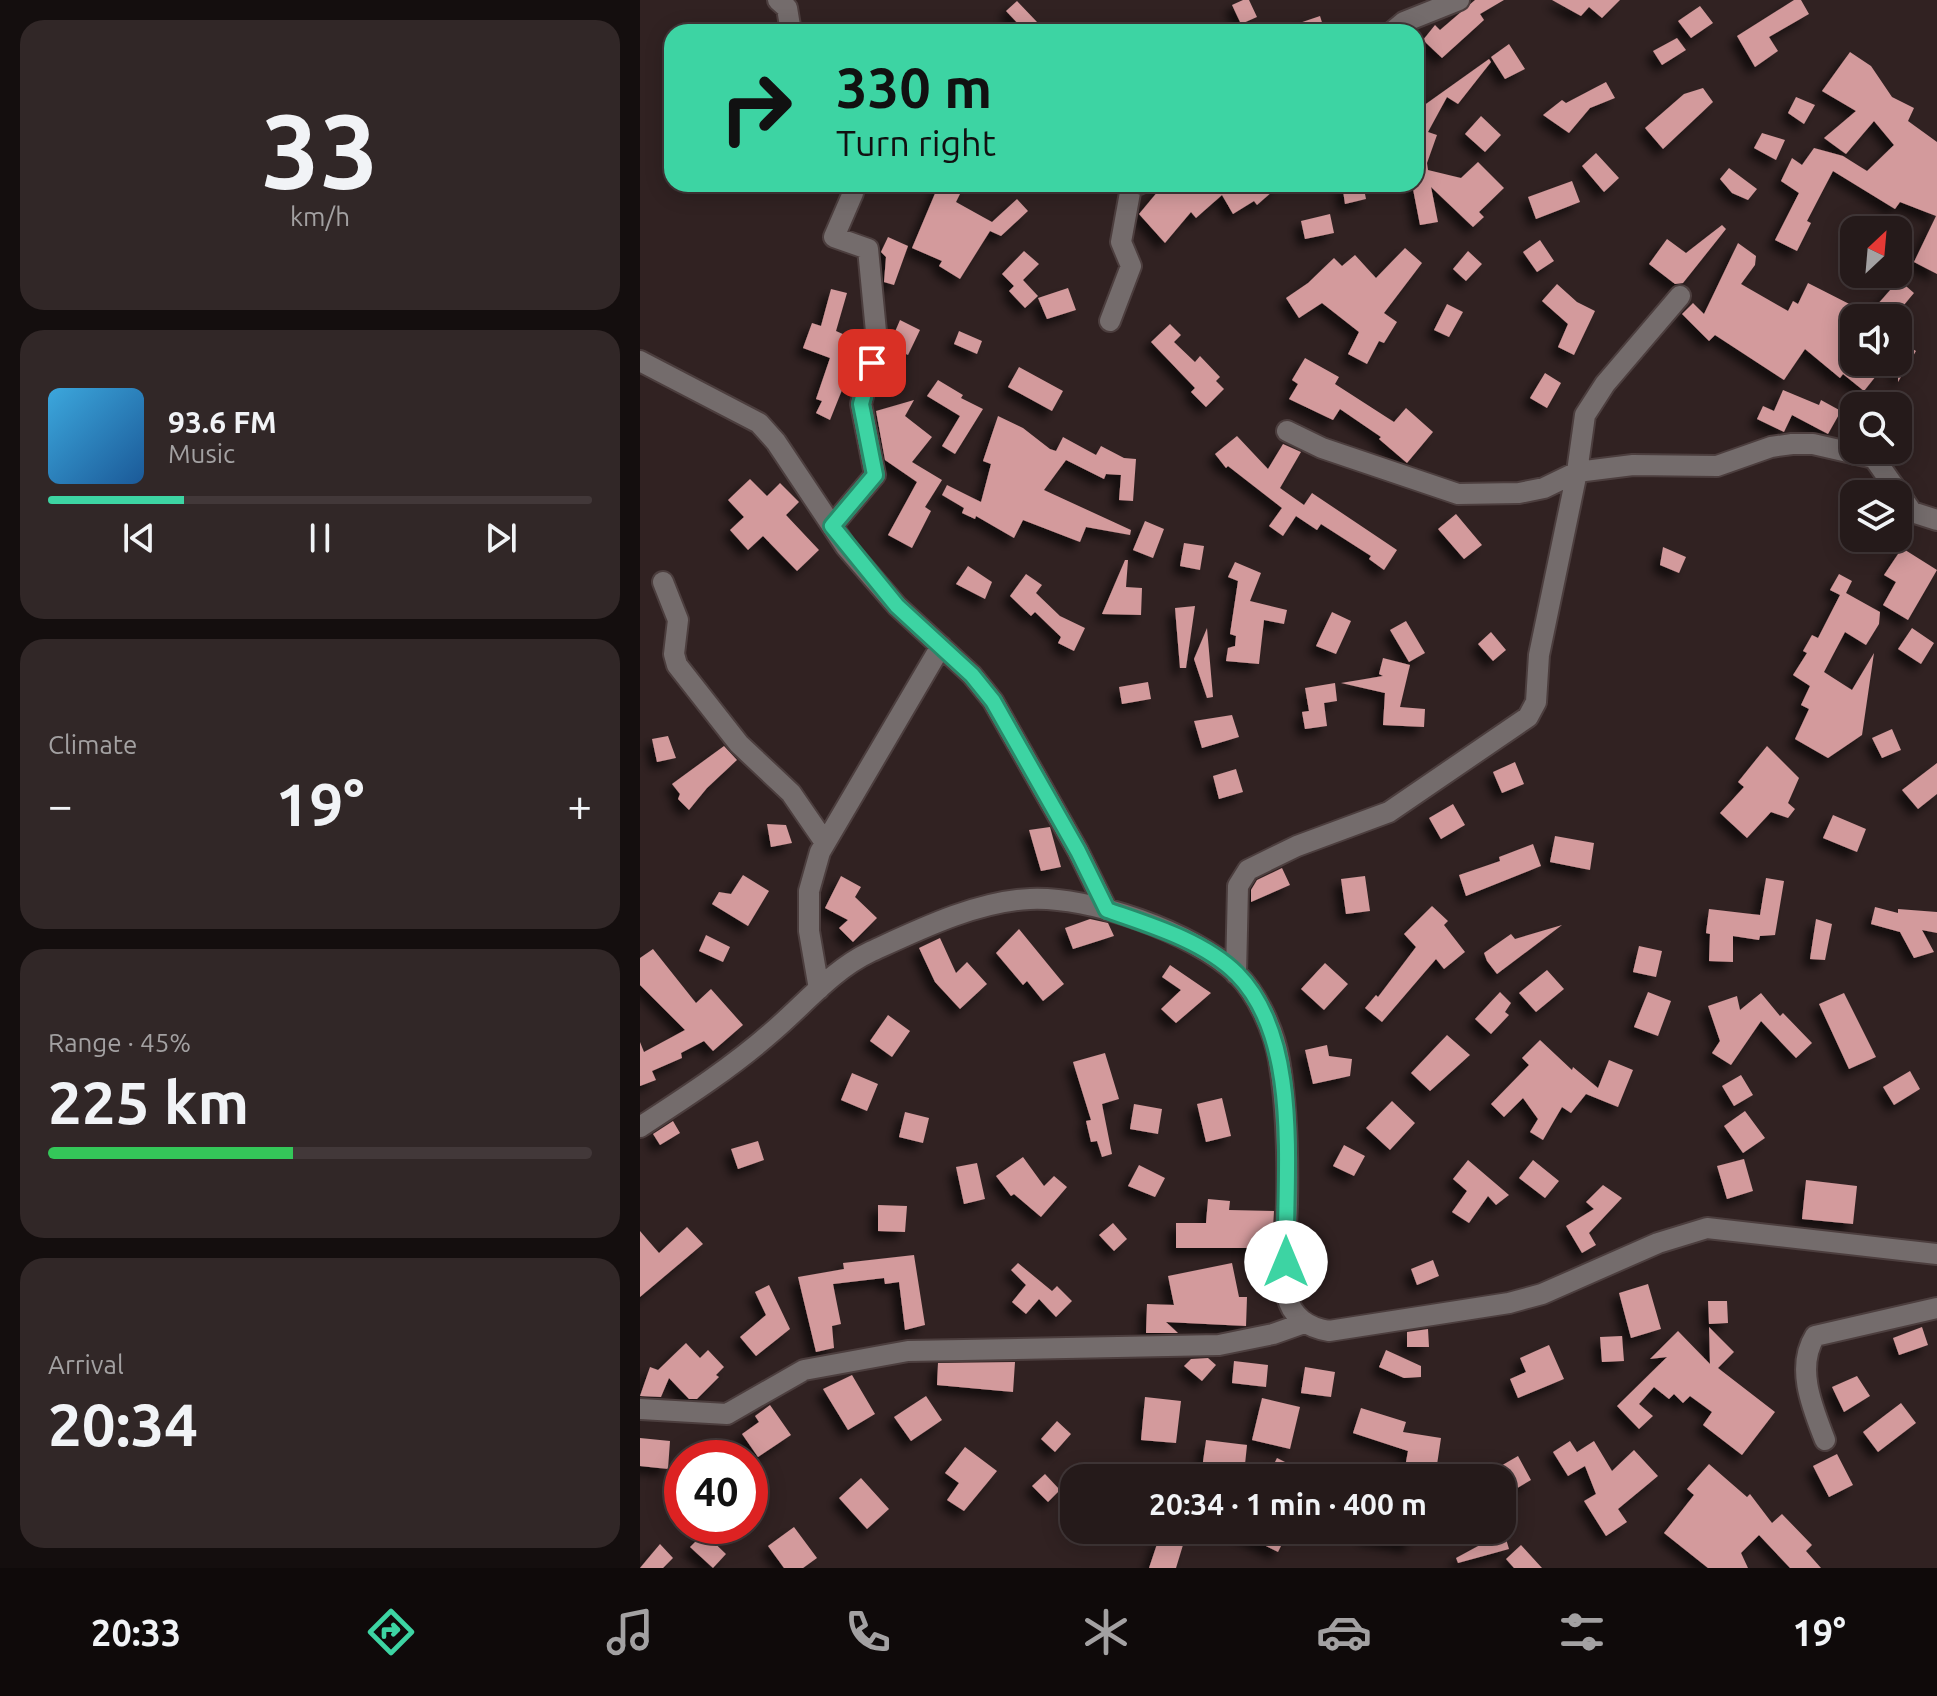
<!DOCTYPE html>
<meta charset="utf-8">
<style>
:root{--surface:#251a1a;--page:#312727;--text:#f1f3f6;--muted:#a3a1a2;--line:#423839;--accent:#3dd4a3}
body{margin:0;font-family:Ubuntu,sans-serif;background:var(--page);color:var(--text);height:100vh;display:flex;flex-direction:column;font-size:30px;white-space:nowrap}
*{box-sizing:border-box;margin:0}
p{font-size:26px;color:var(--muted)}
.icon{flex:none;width:44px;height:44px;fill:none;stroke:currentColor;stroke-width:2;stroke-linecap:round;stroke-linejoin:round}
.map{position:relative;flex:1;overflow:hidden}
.panel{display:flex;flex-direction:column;gap:20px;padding:20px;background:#140e0e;width:640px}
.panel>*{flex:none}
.guide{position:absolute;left:24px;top:24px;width:760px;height:168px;border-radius:24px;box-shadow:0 4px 20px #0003,0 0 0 2px var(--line);background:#3dd4a3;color:#111;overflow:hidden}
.needle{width:52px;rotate:26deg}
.buttons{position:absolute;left:1200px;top:216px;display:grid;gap:16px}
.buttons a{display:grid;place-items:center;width:72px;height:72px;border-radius:16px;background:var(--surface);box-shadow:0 4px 20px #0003,0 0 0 2px var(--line);font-size:40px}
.speed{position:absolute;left:24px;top:1440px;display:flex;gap:16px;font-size:40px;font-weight:700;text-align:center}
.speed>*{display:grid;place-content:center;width:104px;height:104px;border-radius:50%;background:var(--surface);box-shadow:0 4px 20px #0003,0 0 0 2px var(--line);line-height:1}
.speed .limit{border:12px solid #d22;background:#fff;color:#111}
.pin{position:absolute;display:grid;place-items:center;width:68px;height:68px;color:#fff;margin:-34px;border-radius:16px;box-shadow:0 4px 12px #0006}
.me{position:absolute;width:88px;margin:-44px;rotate:0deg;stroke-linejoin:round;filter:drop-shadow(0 0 6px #0008)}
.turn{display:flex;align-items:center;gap:28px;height:168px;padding:0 40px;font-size:36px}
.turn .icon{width:104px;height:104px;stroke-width:2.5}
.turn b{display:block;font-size:56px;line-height:68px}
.big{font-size:60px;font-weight:700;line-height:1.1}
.panel .widget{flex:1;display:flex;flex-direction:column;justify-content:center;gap:12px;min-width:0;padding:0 28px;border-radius:24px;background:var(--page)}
.panel .dial{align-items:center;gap:0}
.dial b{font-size:104px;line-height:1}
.song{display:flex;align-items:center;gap:24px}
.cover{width:96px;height:96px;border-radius:12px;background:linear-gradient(135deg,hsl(200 70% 55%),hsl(210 70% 35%))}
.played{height:8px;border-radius:4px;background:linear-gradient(90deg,var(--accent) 25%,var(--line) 25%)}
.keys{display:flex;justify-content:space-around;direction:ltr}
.heat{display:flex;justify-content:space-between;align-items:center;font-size:44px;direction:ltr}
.charge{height:12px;border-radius:6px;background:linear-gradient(90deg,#34c759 45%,var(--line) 0)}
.trip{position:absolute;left:420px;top:1464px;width:456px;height:80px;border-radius:24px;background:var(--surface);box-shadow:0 4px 20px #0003,0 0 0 2px var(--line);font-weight:700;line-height:80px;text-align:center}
.menu{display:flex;height:128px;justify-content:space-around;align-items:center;background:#0f0a0a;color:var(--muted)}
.menu .icon{width:56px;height:56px}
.menu .current{color:var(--accent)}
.menu b{font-size:36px;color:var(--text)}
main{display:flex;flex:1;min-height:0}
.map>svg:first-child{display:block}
</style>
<main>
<section class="panel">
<div class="widget dial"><b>33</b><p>km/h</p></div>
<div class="widget">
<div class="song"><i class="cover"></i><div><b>93.6 FM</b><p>Music</p></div></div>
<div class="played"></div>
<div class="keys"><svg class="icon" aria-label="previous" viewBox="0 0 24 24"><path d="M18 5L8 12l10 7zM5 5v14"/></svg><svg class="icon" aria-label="pause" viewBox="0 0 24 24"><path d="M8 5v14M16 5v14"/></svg><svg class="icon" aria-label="next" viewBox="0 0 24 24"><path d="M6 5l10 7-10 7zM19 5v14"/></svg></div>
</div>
<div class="widget"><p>Climate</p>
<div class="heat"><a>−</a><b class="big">19°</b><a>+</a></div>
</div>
<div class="widget"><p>Range · 45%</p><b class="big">225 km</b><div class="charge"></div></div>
<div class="widget"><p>Arrival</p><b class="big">20:34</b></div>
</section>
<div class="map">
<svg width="1297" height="1568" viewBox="0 0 1297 1568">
<defs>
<filter id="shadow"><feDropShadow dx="-7" dy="7" stdDeviation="4" flood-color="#0009"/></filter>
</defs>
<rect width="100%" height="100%" fill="#312222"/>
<path fill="#d39a9c" filter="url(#shadow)" d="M603,0h6l8,17 -16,7 -9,-19z
M835,0h29l-24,14 4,6 -42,38 -19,-18 12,-15 5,5z
M912,0h68l-18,18 -13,-11 -8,9z
M1154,0h7l8,14 -40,23 9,14 -23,16 -18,-31z
M377,1l20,21 -11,10 -20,-21z
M1060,6l13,17 -22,15 -13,-17z
M680,16l5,16h-45l-1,-2z
M1037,38l9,12 -24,15 -9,-14z
M869,44l16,25 -20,10 -14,-22z
M1210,52l21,14 21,31 22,11 -6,13 29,21v132l-23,-12 22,-46 -36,-14 -5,7 -62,-38 -26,50 4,2 -14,28 -22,-11 24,-47 -18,-12 11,-23 10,7 12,-17 29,8 24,15 27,-26 -20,-24 -28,33 -22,-16 32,-27 -34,-20z
M849,59l2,3 -33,42 -11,-7 -19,35 9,3 -10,28 1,7 33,8 17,-16 26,26 -25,24 5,5 -11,10 -42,-40 7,35 -18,3 -8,-41h4v-73z
M966,82l9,16 -25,10 -21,25 -26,-18 19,-15 4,3z
M1063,88l10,14 -50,47 -18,-21 39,-34z
M1156,97l19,8 -11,19 -16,-11z
M841,116l20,19 -16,17 -20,-18z
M1122,133l23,7 -9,20 -22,-12z
M956,153l23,25 -15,14 -22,-26z
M1089,168l28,21 -9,11 -16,-7 -12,-14z
M932,181l8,21 -44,17 -8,-22z
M299,184h26l-9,18 36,20 25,-23 11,12 -27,25 -11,-5 -30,48 -21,-13 3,-5 -30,-13z
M524,184h117l-24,21 -3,-4 -21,13 -11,-19 -26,23 -5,-6 -26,31 -26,-29z
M702,184h21l3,15 -21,5z
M690,214l4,19 -29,6 -4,-18z
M1082,225l4,4 -43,54 -8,1 -26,-20 18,-25 19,14z
M248,237l20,9 -14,39 -10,-3 2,-25 -5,-5z
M900,240l14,21 -17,11 -14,-20z
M1098,243l18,13 -1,9 -14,19 47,27 5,-10 5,3 10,-21 61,31 30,-34 15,13 -21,25h-39v44h14l12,9 -16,20 -21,-17 -3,4 -35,-29 -21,31 -69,-45 -6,6 -27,-27 11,-11 11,11z
M765,248l17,15 -38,50 13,9 -13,21 -5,-2 -12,23 -19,-10 11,-22 -37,-29 -23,15 -13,-20 22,-15 26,-25 8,8 13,-11 21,23z
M384,251l15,13 -16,16 15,16 -13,12 -16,-17 5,-5 -12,-12z
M828,251l14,13 -16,17 -13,-12z
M917,284l20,18 18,9 -21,44 -16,-8 10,-23 -26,-23z
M428,288l8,22 -29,9 -9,-21z
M191,289l16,4 -11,38 18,8 -7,17 12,4 -7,28 -8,-3 -14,35 -14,-7 6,-12 -6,-2 14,-41 -27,-10 9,-25 9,3z
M807,304l16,8 -14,25 -15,-7z
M260,320l20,10 -12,25 -19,-9z
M530,324l11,11 -7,7 21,20 5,-6 20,21 -4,4 8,8 -18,18 -15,-15 4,-4 -44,-46z
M319,331l23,10 -5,13 -23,-10z
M1263,343l13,8 -18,31v-30z
M665,358l34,19 -4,7 59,38 12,-14 27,24 -26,31 -28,-24 2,-2 -41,-28 -7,11 -44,-21 9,-15 -6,-4z
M379,367l44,24 -11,20 -44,-24z
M905,373l16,10 -14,25 -17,-10z
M298,380l25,15 -2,3 22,11 -28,45 -13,-8 18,-30 -33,-20z
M1143,390l36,15 2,-5 20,11 -13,23 -36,-19 -8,17 -27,-13 6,-13 11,5z
M274,400l-9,16 27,21 -20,25 30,18 -17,27 6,4 -19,37 -24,-13 29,-53 -32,-22 -9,-49z
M358,416l25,12 27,21 6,2 7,-14 33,18 5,-9 23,12 12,1 -3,42 -14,-1 2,-25 -15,-1 -2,5 -38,-19 -22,30 87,40 -1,5 -44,-8 -6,15 -57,-22 -9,18 -38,-22 -1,3 -13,-6 2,-5 -22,-13 5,-10 34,17 10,-38 -8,-3z
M597,436l31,33 15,-25 18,8 -21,36 24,17 8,-12 85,57 -13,20 -15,-11 2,-3 -50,-32 -4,6 -21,-14 -13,20 -14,-10 13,-18 -54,-42 -2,2 -11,-14z
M110,479l17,17 13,-13 19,19 -13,13 33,35 -22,21 -34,-35 -15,14 -18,-20 14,-13 -16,-17z
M816,514l26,31 -18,14 -26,-30z
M505,521l19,8 -11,29 -20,-8z
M544,543l20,3 -4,24 -20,-4z
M1023,547l23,10 -7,16 -19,-8z
M1262,548l35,22 -29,50 -25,-15 13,-23 -12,-7z
M485,560h3l-2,27 16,1 -1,27 -39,-1z
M595,562l26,11 -11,28 37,9 -3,14 -20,-4 -5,44 -33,-3 2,-13 7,-2 1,-10 -6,-2 8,-53 -10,-4z
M328,566l24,16 -7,17 -29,-15z
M386,574l16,11 -6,8 24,23 25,12 -11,23 -16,-8 3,-6 -26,-25 -4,4 -21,-20z
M1199,574l13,7 -6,12 34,19 -1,12 -13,21 -21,-13 -21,40 28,18 22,-37 -12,82 -34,23 -33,-19 14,-30 -8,-4 9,-19 -17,-11 14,-22 -4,-2 9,-16 6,3 22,-43 -10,-5z
M555,606l-9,62h-6l-5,-60z
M692,612l19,9 -15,33 -20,-8z
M766,621l19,32 -16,9 -19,-32z
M567,628l6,69 -6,1 -13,-39z
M1272,628l22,15 -13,21 -23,-15z
M851,632l15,18 -13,11 -15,-17z
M743,658l27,7 -10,42 25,2 -1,18 -41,-2 2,-32 -44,-10 42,-7 -4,-2z
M508,682l3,17 -29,5 -3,-17z
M695,683l2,18 -13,2 3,23 -22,3 -3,-17 7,-1 -4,-23z
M592,715l7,22 -37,11 -8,-27z
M1252,729l9,21 -19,8 -10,-20z
M28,736l8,22 -19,4 -5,-23z
M84,746l13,14 -30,28 -18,22 -11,-11 2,-5 -8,-10z
M1127,746l32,32 -11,25 7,6 -7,9 -17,-6 -24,26 -27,-25 24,-26 -6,-5z
M875,762l9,22 -22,9 -9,-21z
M1297,763v31l-19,15 -16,-19z
M596,769l7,23 -24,7 -6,-23z
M813,804l12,21 -24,14 -12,-21z
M1193,815l33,14 -9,23 -34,-14z
M127,824l19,1 6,18 -21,4z
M410,827l11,40 -20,4 -12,-41z
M915,836l39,7 -4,27 -40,-8z
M893,844l8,22 -75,30 -7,-21 41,-14 -1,-4z
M642,868l8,17 -39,17v-12l6,-10z
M103,875l26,16 -21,35 -36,-22 7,-12 12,2z
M201,876l20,11 -6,10 22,21 -24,24 -14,-14 9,-8 -23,-12z
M725,876l5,35 -24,3 -5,-35z
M1126,878l18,3 -9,54 -15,1 -1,4 -26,-4v26l-24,-1 1,-27 -4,-1 3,-24 51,6z
M792,906l16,15 -4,4 21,27 -21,17 -8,-10 -54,63 -17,-14 11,-13 2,2 38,-50 -12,-13z
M1235,907l23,6v-4l39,3v21l-15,-3 12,22 -20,6 -14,-26 -29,-8z
M450,919l18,4 6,13 -41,13 -8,-21z
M1176,919l16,5 -7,36 -15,-1z
M922,925l-65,49 -10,-13 -3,-8 27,-19 4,5z
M379,929l45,55 -21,17 -16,-20 -4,4 -27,-32z
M66,935l24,12 -7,15 -24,-11z
M300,938l16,35 11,-11 20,22 -27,25 -25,-27 -16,-34z
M999,946l23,5 -6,26 -23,-5z
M13,949l43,54 15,-14 32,36 -30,26 -9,-10 -23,12 1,5 -30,13 4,9 -16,6v-44l4,10 41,-22 -45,-45v-27z
M685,963l23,21 -24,26 -23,-21z
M530,965l41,28 -35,30 -15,-14 20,-19 -19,-13z
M907,970l17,19 -28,23 -17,-19z
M860,992l11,11 -6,9 4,3 -18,19 -16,-15z
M1008,992l23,9 -13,35 -24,-9z
M1121,993l19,23 3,-3 29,30 -16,15 -35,-37 -30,44 -19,-12 8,-12 -12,-35 29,-10 3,14z
M1204,993l32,64 -27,12 -30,-65z
M248,1015l22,16 -18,26 -22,-16z
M807,1035l23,20 -40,36 -19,-18z
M900,1040l32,30 1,-3 25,21 11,-28 24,10 -15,37 -32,-13 -15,19 -9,-6 -19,33 -13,-8 8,-13 -15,-21 -19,19 -13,-13 38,-39 -7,-7z
M687,1045l2,11 23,3 -2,17 -37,8 -8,-34z
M465,1053l14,46 -17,5 10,50 -10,3 -5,-16 -6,1 -5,-21 5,-1 -18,-58z
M1270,1071l10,18 -26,16 -11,-18z
M212,1073l26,11 -11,27 -26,-11z
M1101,1075l12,20 -19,11 -12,-20z
M582,1098l9,38 -25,6 -9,-38z
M752,1101l23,22 -25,27 -24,-22z
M494,1104l28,5 -4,25 -28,-5z
M1105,1111l20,27 -22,15 -19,-27z
M265,1112l24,6 -6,25 -24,-6z
M33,1121l7,12 -20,12 -7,-11z
M118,1141l6,19 -26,9 -7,-20z
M704,1145l21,11 -11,20 -21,-10z
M383,1157l21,29 10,-10 13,11 -26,30 -27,-23 -3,2 -15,-20z
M1104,1159l9,32 -26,8 -10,-33z
M828,1160l41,35 -13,10 -8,-9 -19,27 -17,-11 15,-21 -14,-12z
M893,1160l26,21 -14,17 -26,-20z
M337,1163l8,36 -21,5 -8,-37z
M499,1165l26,13 -10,19 -27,-11z
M1166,1180l51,6 -4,38 -51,-5z
M963,1185l19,13 -33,35 7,12 -14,8 -16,-27 28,-17 -8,-7z
M568,1199l22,2 -1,9 45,1 -2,37h-96v-25h30z
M238,1205l29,1 -2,26 -27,-1z
M473,1223l14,16 -13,12 -15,-16z
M47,1227l16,17 -63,53v-66l19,22z
M274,1255l11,70 -20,5 -6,-48 -14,2 -1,-6 -51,6 8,40 -9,2 2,22 -18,4 -18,-75 46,-8 -1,-6z
M793,1260l6,16 -22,9 -6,-16z
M378,1263l34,28 5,-5 15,15 -16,16 -17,-18 -13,15 -14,-12 14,-17 -15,-15z
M592,1263l7,34h8l-1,29 -80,-4 12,11h-32l1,-29 27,1 -6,-29z
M1008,1284l13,45 -30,9 -12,-45z
M129,1285l21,44 -34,27 -16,-19 26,-22 -11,-23z
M1068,1301h19l1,22 -19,1z
M1069,1327l25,25 -16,16 57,44 -33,43 -39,-30 9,-13 -22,-16 -7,7 -9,-9 -5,5 -15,-12 -15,17 14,12 -14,13 -22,-23 50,-49 -17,2 28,-28 32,33z
M1282,1327l6,18 -29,10 -6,-17z
M788,1329l1,18h-22v-15z
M982,1336l2,25 -22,1 -2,-25z
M46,1343l14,15 8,-8 16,17 -8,8 3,2 -22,22h-8l-20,-21 -8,19 -21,-1 10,-29 8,3z
M909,1345l15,34 -46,19 -8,-19 16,-7 -6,-14z
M746,1350l35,16v11l-17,1 -25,-11z
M568,1358l8,7 -14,16 -18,-15 7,-7z
M594,1361l34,4 -2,22 -34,-4z
M375,1362l-2,30 -76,-7 1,-22z
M665,1367l30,5 -4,25 -30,-4z
M212,1375l23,39 -27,16 -25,-41z
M1217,1376l13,20 -26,16 -12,-25z
M286,1396l16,24 -31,21 -17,-24z
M505,1397l36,4 -5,42 -35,-3z
M622,1398l38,9 -10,42 -38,-9z
M1261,1403l15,20 -38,29 -15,-20z
M130,1405l21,30 -33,22 -16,-23 17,-12 -4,-6z
M721,1408l45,14 -3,10 38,6 -6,40h-32l5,-27 -55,-18z
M417,1421l14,13 -16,18 -14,-13z
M0,1438l30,3 -2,28 -28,-3z
M566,1440l41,5 -3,29 -42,-5z
M930,1441l7,11 17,-11 18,30 22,-21 24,26 -40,33 9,13 -21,14 -22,-35 12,-7 -11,-28 -17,10 -15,-24z
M325,1447l32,24 -33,40 -17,-11 12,-17 -14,-10z
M1197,1454l16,31 -24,12 -16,-31z
M878,1456l13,24 -29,17v-19h-22z
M637,1458l40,20h-50z
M1069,1464l38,33 3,-3 22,29 10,-9 30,31 -6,6 15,17h-31l-31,-33 -18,18 7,15h-40l-44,-35 30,-38 -7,-6z
M110,1466l17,31 -17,9z
M405,1474l15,16 -12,12 -16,-16z
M221,1478l28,31 -22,20 -28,-31z
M154,1527l23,31 -14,10h-19l-16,-22z
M594,1530h55l-11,22z
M725,1530h49l-3,16 -46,-9z
M864,1532l5,17 -51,14 -2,-5z
M64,1533l22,21 -13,14 -23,-21z
M519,1538l24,7 -7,23h-27z
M20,1544l13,14 -10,10h-23z
M881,1545l21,23h-28l-8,-9z"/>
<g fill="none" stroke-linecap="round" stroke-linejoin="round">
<defs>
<path id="minor" d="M138,0l9,8 4,24
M752,32l12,-10 55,-22
M470,321l21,-55 -10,-24 10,-55 8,-3
M0,361l119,62 17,19 70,105 51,59 75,69 21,26 85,150 29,59
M647,431l35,17 136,46 61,-1 25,-5 33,-16 56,-7 84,1 54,-19 21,-3h21l61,14 38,54 25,8
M192,526l43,-51 -14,-71 16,-62 -9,-93 -34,-12 19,-44 -3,-9
M23,582l15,38 -4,34 3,11 62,79 52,49 33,48
M596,974l2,-88 10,-16 49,-24 92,-34 139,-95 8,-15 3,-47 38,-183 8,-57 20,-31 75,-88
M179,989l-10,-58v-40l11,-39 121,-206
M0,1127c46,-30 91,-59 132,-95 32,-27 60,-62 98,-80 48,-22 107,-51 160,-53 59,-3 164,33 207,75 21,21 37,57 42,86 8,46 9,97 8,144 -1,29 -5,62 0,91 4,22 22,33 42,36l180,-28 33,-9 116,-51 49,-15 230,26
M0,1409l87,5 77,-44 104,-19 311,-6 54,-11 31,-11
M1185,1440c-12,-31 -30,-72 -10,-104l122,-28"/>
</defs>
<use href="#minor" stroke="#4c3e3e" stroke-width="24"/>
<use href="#minor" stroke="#746c6c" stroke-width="20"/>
</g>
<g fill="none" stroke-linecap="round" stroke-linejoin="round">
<defs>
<path id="route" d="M232,363l-11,41 14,71 -43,51 65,80 75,69 21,26 85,150 29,59c43,15 97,31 130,64 66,67 47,202 49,288"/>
</defs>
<use href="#route" stroke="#288a6a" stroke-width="20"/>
<use href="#route" stroke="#3dd4a3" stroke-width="14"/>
</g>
</svg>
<div class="buttons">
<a><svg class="needle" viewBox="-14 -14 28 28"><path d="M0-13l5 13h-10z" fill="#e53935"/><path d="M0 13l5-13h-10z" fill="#a3a1a2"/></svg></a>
<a><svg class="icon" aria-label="sound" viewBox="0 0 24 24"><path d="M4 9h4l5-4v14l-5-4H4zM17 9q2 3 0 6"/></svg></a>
<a><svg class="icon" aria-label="search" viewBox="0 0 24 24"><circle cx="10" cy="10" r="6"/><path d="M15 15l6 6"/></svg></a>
<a><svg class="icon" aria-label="layers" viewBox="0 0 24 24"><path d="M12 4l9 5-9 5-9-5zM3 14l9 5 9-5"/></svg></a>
</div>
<div class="speed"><div class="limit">40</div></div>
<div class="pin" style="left:232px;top:363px;background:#d93025"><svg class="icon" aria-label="arrive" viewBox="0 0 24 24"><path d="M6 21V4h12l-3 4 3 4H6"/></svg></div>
<svg class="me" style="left:646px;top:1262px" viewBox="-20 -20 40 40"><circle r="19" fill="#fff"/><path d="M0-13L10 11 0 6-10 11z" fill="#3dd4a3"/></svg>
<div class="trip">20:34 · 1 min · 400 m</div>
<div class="guide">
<div class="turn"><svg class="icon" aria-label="right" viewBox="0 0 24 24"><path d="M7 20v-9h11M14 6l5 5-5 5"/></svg><div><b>330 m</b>Turn right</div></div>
</div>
</div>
</main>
<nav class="menu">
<b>20:33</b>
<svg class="icon current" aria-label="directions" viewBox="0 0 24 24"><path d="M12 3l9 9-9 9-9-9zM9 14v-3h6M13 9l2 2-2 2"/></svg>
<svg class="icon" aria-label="music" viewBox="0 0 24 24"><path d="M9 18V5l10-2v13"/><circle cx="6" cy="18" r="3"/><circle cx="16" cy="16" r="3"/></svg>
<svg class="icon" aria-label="phone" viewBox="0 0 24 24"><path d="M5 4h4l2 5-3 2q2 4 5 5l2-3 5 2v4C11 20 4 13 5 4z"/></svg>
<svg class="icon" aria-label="climate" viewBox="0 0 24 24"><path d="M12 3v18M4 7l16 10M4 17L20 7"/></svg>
<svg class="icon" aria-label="car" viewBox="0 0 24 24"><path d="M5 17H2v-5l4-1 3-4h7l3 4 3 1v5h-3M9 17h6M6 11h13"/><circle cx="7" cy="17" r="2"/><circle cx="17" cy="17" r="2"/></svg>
<svg class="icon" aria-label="filters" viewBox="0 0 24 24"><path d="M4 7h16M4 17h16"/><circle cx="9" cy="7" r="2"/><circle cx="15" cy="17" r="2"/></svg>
<b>19°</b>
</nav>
